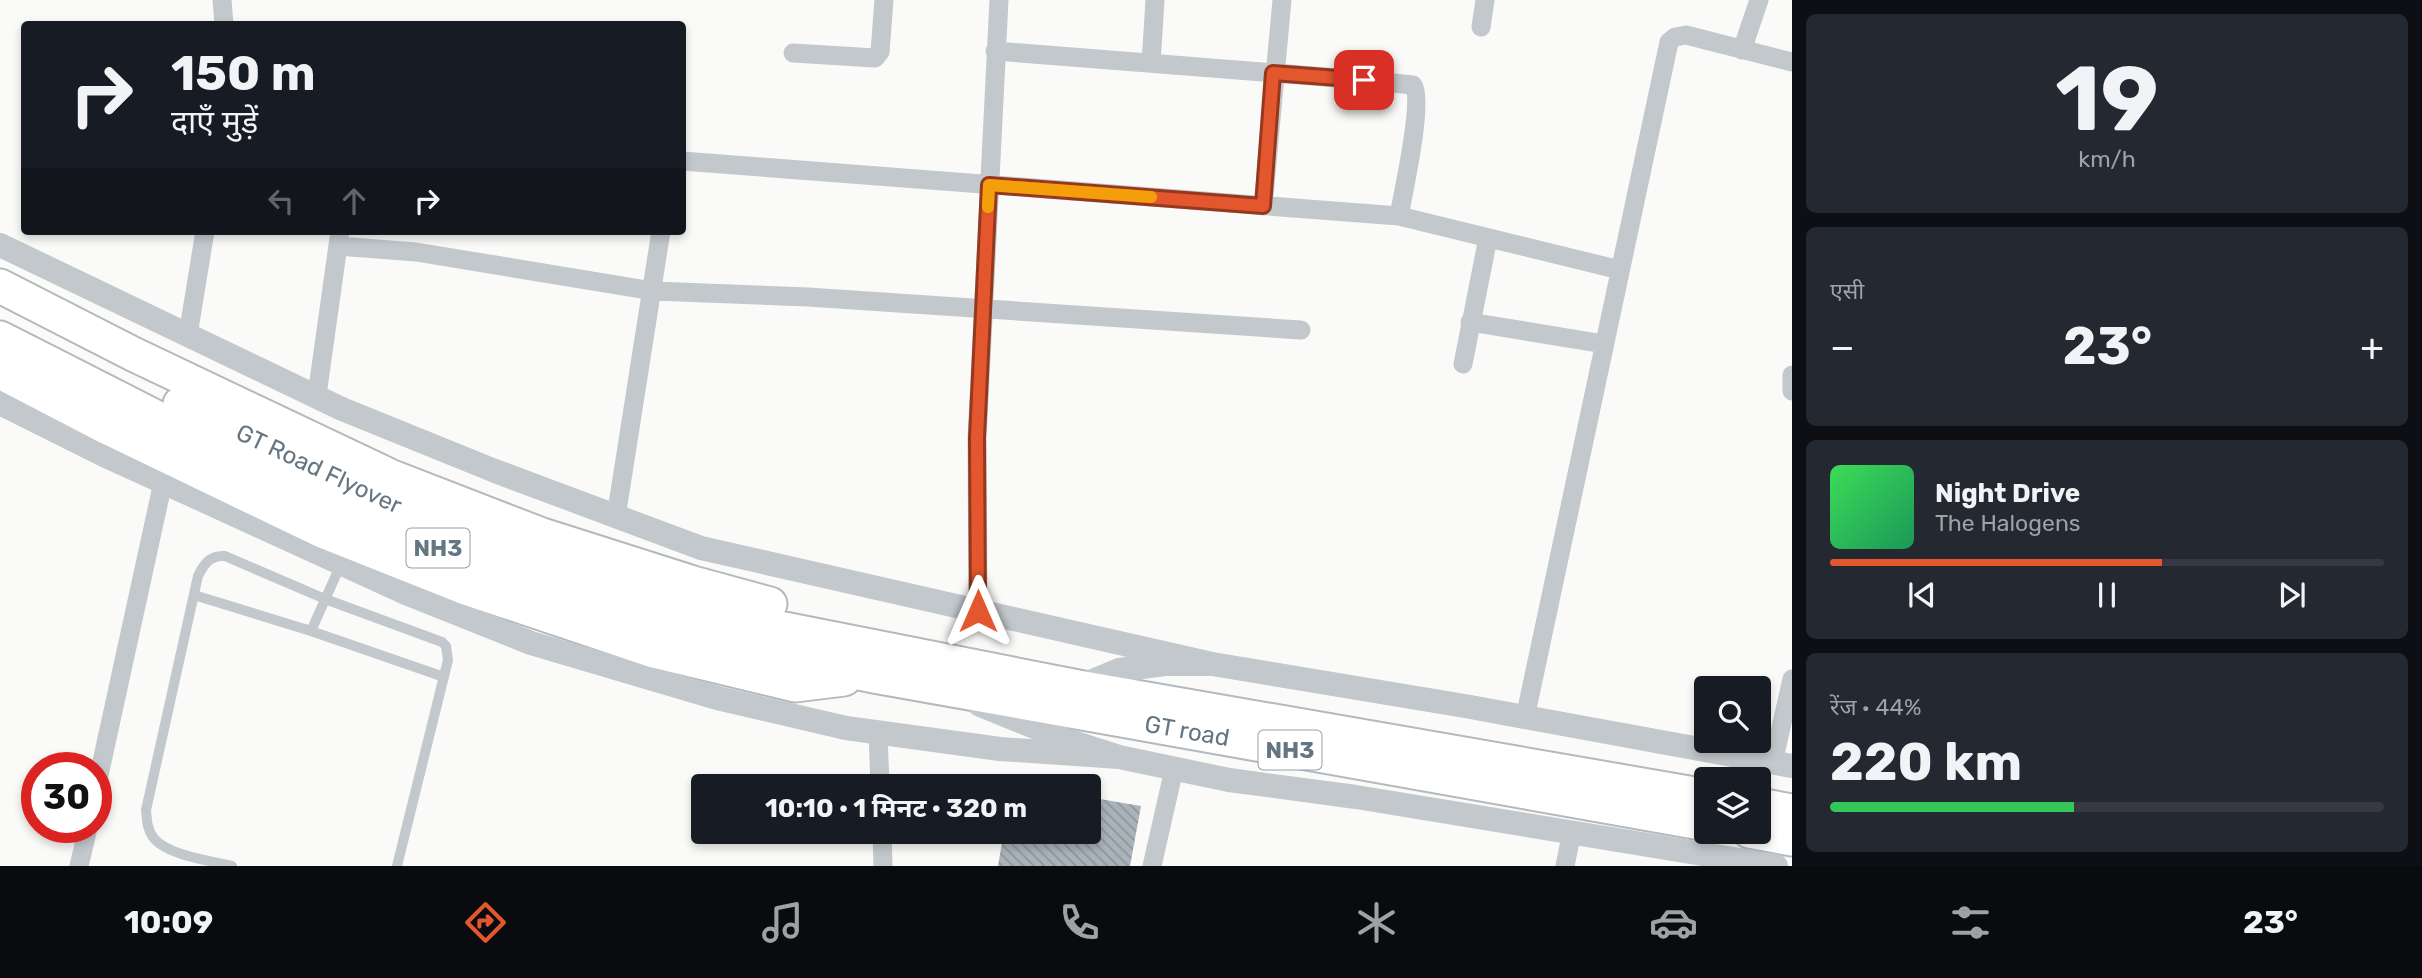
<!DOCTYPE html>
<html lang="hi">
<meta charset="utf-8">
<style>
:root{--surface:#171b24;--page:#242831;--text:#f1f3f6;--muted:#9ea1a6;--line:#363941;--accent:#e4572e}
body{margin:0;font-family:Rubik,"Noto Sans Devanagari",sans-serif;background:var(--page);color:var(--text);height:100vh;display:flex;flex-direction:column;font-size:26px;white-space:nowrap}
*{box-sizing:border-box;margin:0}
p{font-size:23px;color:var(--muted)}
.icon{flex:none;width:38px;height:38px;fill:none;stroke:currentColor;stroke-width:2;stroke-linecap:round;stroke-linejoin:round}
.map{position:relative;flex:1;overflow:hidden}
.panel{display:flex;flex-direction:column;gap:14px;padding:14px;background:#0d0f14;width:630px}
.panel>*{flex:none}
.guide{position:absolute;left:21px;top:21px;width:665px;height:214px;border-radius:7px;box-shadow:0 4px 10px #0003;background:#171b24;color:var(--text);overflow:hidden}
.tools{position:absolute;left:1694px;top:676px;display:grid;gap:14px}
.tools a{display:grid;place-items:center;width:77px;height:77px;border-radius:7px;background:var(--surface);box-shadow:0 4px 10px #0003;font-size:35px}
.speed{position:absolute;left:21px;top:752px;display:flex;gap:14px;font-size:35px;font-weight:700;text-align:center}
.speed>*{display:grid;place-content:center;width:91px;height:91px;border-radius:50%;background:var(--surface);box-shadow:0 4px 10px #0003;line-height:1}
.speed .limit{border:10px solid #d22;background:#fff;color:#111}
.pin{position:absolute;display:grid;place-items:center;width:60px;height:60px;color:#fff;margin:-30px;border-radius:14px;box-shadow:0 4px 10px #0006}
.me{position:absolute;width:77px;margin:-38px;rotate:0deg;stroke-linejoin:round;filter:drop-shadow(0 0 5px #0008)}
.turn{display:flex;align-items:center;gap:24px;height:147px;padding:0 35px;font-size:32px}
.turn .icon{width:91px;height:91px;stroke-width:2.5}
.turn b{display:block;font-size:49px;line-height:60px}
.lanes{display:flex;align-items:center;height:66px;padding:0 35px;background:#0003;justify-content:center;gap:35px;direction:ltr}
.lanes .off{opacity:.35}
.big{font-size:52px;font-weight:700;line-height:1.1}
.panel .card{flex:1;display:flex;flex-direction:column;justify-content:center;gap:10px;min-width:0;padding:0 24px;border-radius:10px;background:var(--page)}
.panel .dial{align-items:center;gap:0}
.dial b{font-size:91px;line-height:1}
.song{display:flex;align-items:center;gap:21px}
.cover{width:84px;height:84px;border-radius:10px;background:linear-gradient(135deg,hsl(130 70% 55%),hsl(150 70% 35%))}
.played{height:7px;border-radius:4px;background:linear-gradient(90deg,var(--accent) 60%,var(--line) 60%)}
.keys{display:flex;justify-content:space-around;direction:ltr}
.heat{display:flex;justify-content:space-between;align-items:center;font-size:38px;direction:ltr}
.charge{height:10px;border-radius:5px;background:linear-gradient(90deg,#34c759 44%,var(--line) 0)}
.trip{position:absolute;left:691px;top:774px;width:410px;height:70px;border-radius:7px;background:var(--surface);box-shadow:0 4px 10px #0003;font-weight:700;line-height:70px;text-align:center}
.dock{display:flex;height:112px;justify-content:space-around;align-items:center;background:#090b0e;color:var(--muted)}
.dock .icon{width:49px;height:49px}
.dock .active{color:var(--accent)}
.dock b{font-size:32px;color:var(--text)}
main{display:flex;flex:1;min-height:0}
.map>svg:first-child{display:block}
</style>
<main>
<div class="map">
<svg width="1792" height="866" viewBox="0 0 1792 866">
<defs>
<pattern id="building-back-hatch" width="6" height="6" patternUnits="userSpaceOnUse" patternTransform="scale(1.75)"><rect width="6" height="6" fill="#aab3b9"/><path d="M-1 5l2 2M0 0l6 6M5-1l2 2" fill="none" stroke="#8e969c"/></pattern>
</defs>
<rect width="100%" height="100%" fill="#fafaf8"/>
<path fill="url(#building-back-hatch)" d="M1088,797l53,9 -11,60h-132l6,-35h84z"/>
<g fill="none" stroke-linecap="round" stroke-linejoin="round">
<defs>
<path id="trunk" d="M0,286l133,68 259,123 150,58 151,48 77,21
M0,338c126,63 250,130 379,188 29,12 60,22 89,34 132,49 268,89 406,116l832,148
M0,372l108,56 214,103 141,56 191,64 141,34 49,-6
M180,404l203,96 148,58 149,47 104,24 294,58 628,109
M1759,805l33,6
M1749,831l43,8"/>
</defs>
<use href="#trunk" stroke="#b4b9bd" stroke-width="37"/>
<path stroke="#c3c8cc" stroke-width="10" d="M194,595l117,36 133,46
M311,631l30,-67
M232,866c-20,-5 -67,-11 -79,-29 -6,-8 -6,-17 -7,-27l52,-234c6,-12 12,-21 27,-20l100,43 117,43 4,4 2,14 -51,206"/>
<path stroke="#c3c8cc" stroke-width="19" d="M222,0l2,24
M1481,27l4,-27
M1742,50l17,-50
M995,51l369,29 49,5c11,14 -10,109 -14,131
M793,53l82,5 5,-6 4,-52
M1151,63l4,-63
M682,161l717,55 221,54
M1263,206l19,-206
M338,246l78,6 237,39 155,6 493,33
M1470,322l134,22
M188,335l17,-104
M1463,364l25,-126
M1792,375v16
M317,395l23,-164
M616,517l45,-286
M978,611l-1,-173 22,-438
M1525,718l144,-676 6,-5 11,-2 106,27
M878,732l2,54
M1773,763l19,-84
M96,789l67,-307
M882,831l1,35
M79,866l9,-38
M1152,866l22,-97
M1565,866l7,-35"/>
<path stroke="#c3c8cc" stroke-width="24" d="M0,245l342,164 153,62 206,77 511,116
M0,403l104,52 302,138 125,50 186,55 129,30 154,21 119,8
M1078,687l41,-17 46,-6h47l253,42 327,60
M980,705l89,36 50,16 110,23 127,17 420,69"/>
<use href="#trunk" stroke="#fff" stroke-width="33"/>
</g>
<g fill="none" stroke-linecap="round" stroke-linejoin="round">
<defs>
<path id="route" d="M978,611l-1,-173 12,-253 274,21 10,-133 91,7"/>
</defs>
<use href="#route" stroke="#94391e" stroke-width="18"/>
<use href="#route" stroke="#e4572e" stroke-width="12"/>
<path stroke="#f59e0b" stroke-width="12" d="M988,207l1,-22 162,12"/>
</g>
<g text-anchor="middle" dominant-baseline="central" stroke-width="7" stroke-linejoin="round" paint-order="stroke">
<g fill="#fff" stroke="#939fa8" stroke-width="2">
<rect x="406.5" y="528.5" width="63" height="39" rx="5"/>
<rect x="1258.5" y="730.5" width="63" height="39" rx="5"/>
</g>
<g font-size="23" font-weight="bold" fill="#657683">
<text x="438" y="548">NH3</text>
<text x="1290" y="750">NH3</text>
</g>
<g font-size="24" fill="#657683" stroke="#fff">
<text transform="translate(319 469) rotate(25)">GT Road Flyover</text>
<text transform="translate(1187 731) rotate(10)">GT road</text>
</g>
</g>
</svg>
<div class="tools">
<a><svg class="icon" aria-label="search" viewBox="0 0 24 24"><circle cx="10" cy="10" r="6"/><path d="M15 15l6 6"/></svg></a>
<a><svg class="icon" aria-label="layers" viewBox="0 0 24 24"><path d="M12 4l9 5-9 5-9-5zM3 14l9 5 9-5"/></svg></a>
</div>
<div class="speed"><div class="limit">30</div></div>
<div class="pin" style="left:1364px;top:80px;background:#d93025"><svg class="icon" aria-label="arrive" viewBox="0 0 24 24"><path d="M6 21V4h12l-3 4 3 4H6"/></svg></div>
<svg class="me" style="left:978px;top:611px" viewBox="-20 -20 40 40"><path d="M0-17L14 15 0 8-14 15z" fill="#e4572e" stroke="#fff" stroke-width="4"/></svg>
<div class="trip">10:10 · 1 मिनट · 320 m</div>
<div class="guide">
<div class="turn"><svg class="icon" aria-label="right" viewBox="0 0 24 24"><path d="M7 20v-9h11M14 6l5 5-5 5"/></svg><div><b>150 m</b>दाएँ मुड़ें</div></div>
<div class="lanes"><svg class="icon off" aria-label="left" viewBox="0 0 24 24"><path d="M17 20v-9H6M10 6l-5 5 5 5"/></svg><svg class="icon off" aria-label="ahead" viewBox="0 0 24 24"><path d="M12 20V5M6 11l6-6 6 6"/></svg><svg class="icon" aria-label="right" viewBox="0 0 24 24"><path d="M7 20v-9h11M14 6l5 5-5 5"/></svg></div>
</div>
</div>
<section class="panel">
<div class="card dial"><b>19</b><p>km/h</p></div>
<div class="card"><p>एसी</p>
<div class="heat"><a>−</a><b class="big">23°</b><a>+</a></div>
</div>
<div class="card">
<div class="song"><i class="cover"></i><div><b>Night Drive</b><p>The Halogens</p></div></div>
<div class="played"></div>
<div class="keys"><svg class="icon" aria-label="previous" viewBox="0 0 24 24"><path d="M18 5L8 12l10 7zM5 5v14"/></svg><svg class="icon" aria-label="pause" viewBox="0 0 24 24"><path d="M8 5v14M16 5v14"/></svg><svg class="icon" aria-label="next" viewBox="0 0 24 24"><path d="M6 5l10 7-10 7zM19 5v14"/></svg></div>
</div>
<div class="card"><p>रेंज · 44%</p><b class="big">220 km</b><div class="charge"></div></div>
</section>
</main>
<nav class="dock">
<b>10:09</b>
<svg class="icon active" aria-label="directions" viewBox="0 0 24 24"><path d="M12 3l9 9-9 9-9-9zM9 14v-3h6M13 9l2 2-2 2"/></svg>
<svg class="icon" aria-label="music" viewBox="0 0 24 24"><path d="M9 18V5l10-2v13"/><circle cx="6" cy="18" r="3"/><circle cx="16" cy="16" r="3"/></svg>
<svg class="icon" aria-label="phone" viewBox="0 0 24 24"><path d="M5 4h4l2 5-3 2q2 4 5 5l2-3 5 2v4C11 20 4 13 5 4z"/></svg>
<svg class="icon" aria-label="climate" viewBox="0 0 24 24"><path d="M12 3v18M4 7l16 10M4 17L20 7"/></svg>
<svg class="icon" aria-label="car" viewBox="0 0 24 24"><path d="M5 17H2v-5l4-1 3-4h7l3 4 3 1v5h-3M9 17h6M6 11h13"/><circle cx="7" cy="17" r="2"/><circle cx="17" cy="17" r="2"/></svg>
<svg class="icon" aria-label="filters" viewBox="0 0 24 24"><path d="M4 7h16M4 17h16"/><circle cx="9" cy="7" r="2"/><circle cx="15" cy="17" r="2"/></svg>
<b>23°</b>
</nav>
